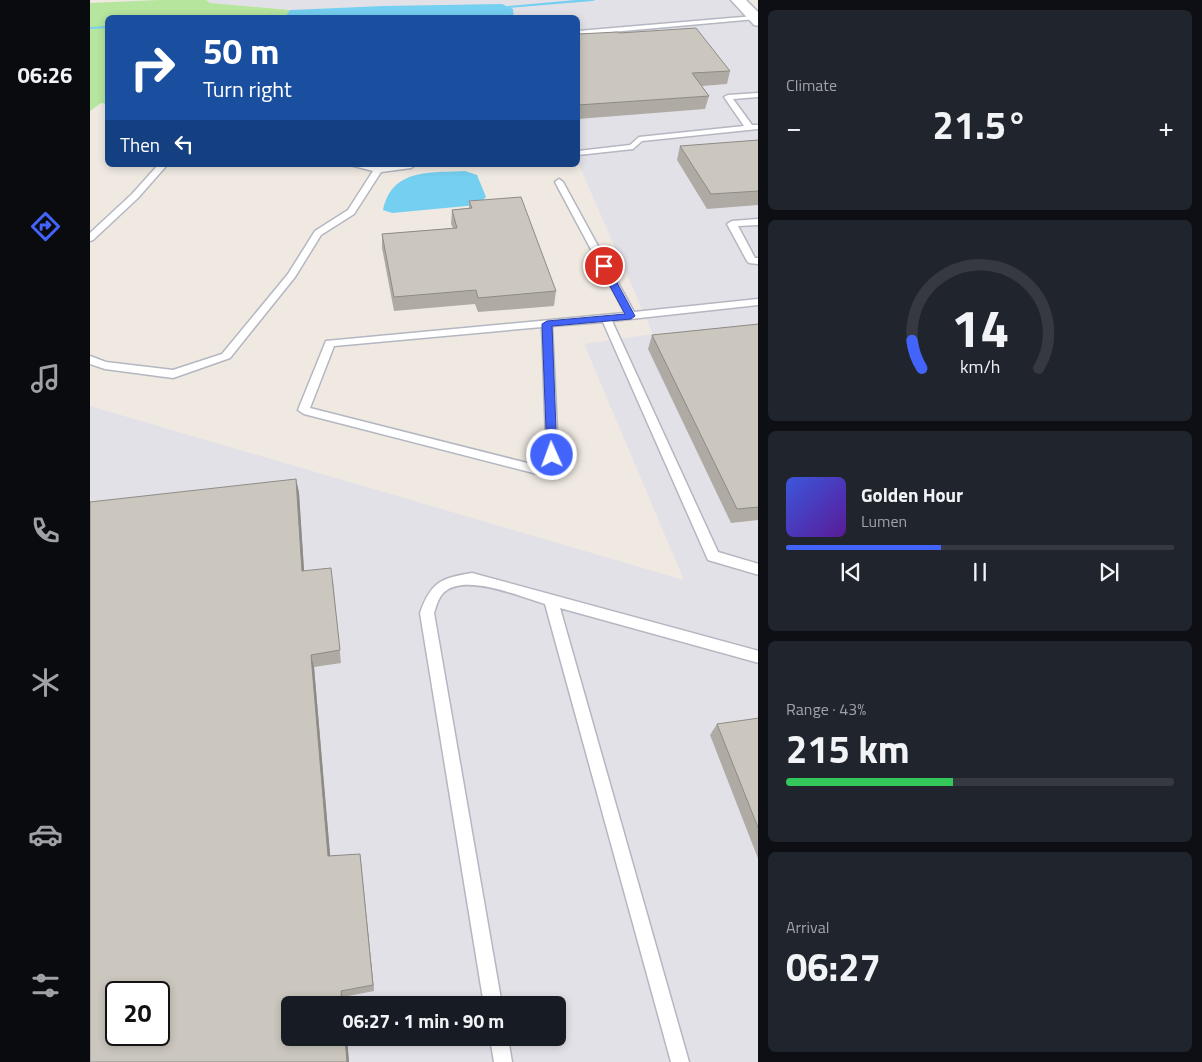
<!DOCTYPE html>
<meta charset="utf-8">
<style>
:root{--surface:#171b24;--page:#20242c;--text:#f1f3f6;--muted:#9ea1a6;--line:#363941;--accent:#4264fb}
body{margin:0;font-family:"Titillium Web",sans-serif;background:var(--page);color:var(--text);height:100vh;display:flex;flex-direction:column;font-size:19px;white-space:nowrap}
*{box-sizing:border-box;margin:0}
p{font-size:16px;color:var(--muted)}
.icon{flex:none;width:28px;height:28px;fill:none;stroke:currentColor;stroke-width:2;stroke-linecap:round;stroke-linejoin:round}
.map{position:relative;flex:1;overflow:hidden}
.details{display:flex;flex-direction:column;gap:10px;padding:10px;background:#0d0f14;width:444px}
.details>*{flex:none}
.guide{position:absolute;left:15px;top:15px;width:475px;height:152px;border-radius:8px;box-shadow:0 2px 8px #0003;background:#1a4fa0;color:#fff;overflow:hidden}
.speed{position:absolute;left:15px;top:981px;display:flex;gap:10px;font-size:25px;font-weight:700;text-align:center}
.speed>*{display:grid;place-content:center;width:65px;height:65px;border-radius:50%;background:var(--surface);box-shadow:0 2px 8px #0003;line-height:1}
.speed .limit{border:2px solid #111;border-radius:8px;background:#fff;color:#111}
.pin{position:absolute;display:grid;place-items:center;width:42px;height:42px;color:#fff;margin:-21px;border:2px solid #fff;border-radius:50%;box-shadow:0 1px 5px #0007}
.me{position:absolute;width:55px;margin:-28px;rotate:358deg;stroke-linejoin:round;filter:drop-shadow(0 0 4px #0008)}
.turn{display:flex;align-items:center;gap:18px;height:105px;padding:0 15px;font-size:22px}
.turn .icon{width:65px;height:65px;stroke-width:2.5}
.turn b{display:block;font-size:35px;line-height:42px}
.then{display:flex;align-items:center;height:48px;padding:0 15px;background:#0003;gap:10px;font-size:19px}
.big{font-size:38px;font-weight:700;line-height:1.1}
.details .widget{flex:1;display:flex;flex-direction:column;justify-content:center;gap:8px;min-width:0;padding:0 18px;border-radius:8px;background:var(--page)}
.details .dial{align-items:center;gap:0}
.dial svg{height:130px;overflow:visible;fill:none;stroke:var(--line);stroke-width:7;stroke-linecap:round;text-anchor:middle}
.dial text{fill:var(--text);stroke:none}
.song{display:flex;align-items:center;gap:15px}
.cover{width:60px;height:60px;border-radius:8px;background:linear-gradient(135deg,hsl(230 70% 55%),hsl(270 70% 35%))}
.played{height:5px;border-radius:2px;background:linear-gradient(90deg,var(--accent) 40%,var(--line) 40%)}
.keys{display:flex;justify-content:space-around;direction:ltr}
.heat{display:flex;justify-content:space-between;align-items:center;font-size:28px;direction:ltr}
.charge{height:8px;border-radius:4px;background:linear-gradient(90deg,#34c759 43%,var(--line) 0)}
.trip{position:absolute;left:191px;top:996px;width:285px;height:50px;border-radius:8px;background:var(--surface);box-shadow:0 2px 8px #0003;font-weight:700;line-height:50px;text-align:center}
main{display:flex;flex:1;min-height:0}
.tabs{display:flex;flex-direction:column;width:90px;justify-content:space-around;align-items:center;background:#090b0e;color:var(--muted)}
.tabs .icon{width:35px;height:35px}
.tabs .selected{color:var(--accent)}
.tabs b{font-size:22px;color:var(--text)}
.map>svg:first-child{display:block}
</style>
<main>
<nav class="tabs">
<b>06:26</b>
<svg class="icon selected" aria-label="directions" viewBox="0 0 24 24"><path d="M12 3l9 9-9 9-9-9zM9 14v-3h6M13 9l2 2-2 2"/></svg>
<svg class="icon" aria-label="music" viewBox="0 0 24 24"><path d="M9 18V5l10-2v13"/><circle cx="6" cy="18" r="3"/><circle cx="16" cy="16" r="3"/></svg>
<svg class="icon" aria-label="phone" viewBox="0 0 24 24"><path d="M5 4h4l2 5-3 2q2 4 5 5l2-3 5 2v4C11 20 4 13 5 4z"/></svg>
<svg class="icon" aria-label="climate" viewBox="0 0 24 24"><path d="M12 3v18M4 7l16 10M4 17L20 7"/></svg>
<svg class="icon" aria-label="car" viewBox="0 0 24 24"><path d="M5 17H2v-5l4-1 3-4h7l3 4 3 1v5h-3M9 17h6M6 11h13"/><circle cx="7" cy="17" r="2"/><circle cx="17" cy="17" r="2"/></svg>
<svg class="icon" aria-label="filters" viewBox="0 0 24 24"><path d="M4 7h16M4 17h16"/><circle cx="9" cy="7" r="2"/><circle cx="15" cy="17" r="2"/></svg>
</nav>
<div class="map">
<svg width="669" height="1062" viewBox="0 0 669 1062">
<rect width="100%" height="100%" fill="#efe9e1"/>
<path fill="#e3e1e8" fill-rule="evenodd" d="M116,0h541l12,13 -1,1049h-668v-656l594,174 -100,-236 69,-10 -75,-171v-145l-64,-1 -1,-8 -130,-3 -93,4 -80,-7zM26,992h43v43h-43zM200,1005h268v33h-268z"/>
<path fill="#b6e59e" d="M69,0h47l4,3 80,7 -5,8h-177l-1,86 -6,-1 -11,8v-108z"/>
<path fill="#75cff0" d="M412,4l11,5 1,8h-229l5,-7 93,-4z
M375,171l12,4 9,22 -9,8 -85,8 -9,-3c9,-42 47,-37 82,-39z"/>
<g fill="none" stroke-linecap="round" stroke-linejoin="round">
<path fill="#75cff0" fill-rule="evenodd" d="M486,0h19l-2,1 -85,7 -2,-1 2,-1z
M18,26v2l-18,1v-2z"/>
<defs>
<path id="service" d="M664,16l2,1v2l-178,16v-4z
M669,93v4l-26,2 19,26h7v4l-117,12 -9,8 -55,6v-4l52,-6 9,-8 105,-11 -20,-29 4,-2z
M68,165h9l-29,33 -45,42 -3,1v-8l42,-39z
M260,165l28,2 37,-2 -4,3 -30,4 -27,42 -33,21 -26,42 -65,81 -57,20 -68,-9 -15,-5v-8l16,6 67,8 49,-16 66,-80 27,-43 33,-21 25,-39z
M469,179l4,3 71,130 125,-13v6l-147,16 106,231 41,12v11l-51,-15 -105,-238 -51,4 7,148 -6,4 -249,-64 -6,-4 28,-69 299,-28 -70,-131zM452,327l5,141 -237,-60 24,-62z
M669,219v6l-21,1 17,32h4v6l-10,-1 -2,-2 -20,-37 5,-3z
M382,573l287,78v12l-199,-55 129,454h-18l-126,-458c-24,-7 -75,-29 -98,-14 -8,5 -10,14 -13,23l68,392h-18l-64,-392c11,-31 21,-35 52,-40z
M400,1038h18l4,24h-18z"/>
<path id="minor" d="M641,0h15l13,13v13l-5,-1z"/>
</defs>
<use href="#service" stroke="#b4b7c1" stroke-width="3"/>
<use href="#minor" stroke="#b4b7c1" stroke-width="3"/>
<use href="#service" fill="#fff" fill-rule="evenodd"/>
<use href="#minor" fill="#fff" fill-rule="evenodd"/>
</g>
<path fill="#afaba4" d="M529,33l111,38 -3,13 -25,2 7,10 -4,13 -127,10v-85z
M669,140v65l-52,4 -30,-49 3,-14z
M379,201l87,90 -2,15 -76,6 -3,-8 -81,7 -12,-63v-14l71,-6 -2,-4 1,-14 17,-2z
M669,324v196l-28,3 -83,-174 4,-14z
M206,479l3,14 5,78 29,10 8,82 -27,4 16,189 30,-2 1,9 13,128 -31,6 6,65h-259z
M669,718v143l-49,-126 7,-11z"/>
<path fill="#8e8b86" d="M206,479l3,14 6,92 -3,-14z
M221,655l3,12 17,198 -3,-9z
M270,854l1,9 13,128 -1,-6z
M251,991l2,6 1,8h-2z
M255,1038h2l2,24h-2z"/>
<path fill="#cbc7bf" stroke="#8e8b86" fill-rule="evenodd" d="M606,28l34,43 -38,2 17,23 -131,9v-63h2l-2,-5v-3l40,-2 1,1z
M669,140v51l-48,3 -31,-48z
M431,197l35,94 -78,7 -2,-8 -82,7 -12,-63 75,-6 -5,-18 20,-2 -3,-7z
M669,324v183l-22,2 -85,-174z
M206,479l6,92 29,-3 9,82 -29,5 17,201 32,-2 13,131 -32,6 1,14h-52v33h55l2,24h-257v-560zM26,992h43v43h-43z
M669,718v112l-42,-106z"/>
<path fill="#4264fb" stroke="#2b41a3" d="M514,263l4,3 27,50 -4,3 -79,7 5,129 -5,4 -5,-4 -5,-131 5,-3 78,-7 -26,-48z"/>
</svg>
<div class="speed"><div class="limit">20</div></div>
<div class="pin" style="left:514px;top:266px;background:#d93025"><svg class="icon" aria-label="arrive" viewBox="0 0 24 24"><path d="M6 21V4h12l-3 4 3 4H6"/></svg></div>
<svg class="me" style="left:462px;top:455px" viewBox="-20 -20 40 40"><circle r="17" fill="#4264fb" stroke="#fff" stroke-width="3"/><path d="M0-11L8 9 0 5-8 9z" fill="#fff"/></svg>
<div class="trip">06:27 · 1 min · 90 m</div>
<div class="guide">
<div class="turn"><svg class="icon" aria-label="right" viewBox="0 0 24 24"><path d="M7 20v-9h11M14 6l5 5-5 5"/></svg><div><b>50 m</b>Turn right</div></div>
<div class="then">Then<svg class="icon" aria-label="left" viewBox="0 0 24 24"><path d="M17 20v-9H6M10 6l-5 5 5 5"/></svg></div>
</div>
</div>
<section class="details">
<div class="widget"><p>Climate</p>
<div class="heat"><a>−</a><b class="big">21.5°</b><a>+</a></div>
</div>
<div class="widget dial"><svg viewBox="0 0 100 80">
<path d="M14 69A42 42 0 1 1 86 69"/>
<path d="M14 69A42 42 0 0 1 8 52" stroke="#4264fb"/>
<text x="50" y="56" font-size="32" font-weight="700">14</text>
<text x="50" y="72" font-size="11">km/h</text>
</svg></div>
<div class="widget">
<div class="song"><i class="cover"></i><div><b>Golden Hour</b><p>Lumen</p></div></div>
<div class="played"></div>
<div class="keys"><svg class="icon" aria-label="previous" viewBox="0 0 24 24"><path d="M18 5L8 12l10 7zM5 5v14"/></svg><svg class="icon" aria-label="pause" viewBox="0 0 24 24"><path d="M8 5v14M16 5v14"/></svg><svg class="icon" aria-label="next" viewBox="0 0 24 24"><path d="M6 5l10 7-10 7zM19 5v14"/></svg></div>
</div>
<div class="widget"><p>Range · 43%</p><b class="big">215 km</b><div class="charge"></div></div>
<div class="widget"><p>Arrival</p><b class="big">06:27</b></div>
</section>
</main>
